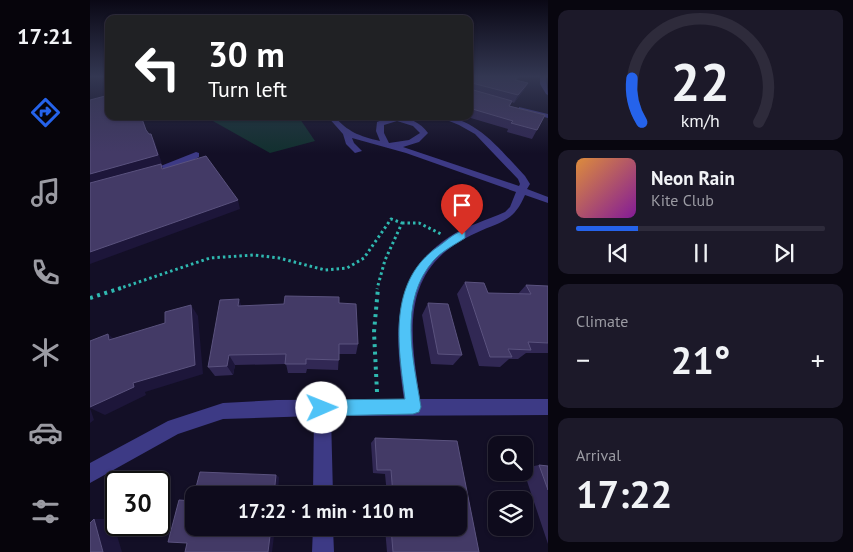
<!DOCTYPE html>
<meta charset="utf-8">
<style>
:root{--surface:#0e0b1c;--page:#1c1929;--text:#f1f3f6;--muted:#9b9ba3;--line:#2e2b3b;--accent:#2563eb}
body{margin:0;font-family:"PT Sans",sans-serif;background:var(--page);color:var(--text);height:100vh;display:flex;flex-direction:column;font-size:19px;white-space:nowrap}
*{box-sizing:border-box;margin:0}
p{font-size:16px;color:var(--muted)}
.icon{flex:none;width:28px;height:28px;fill:none;stroke:currentColor;stroke-width:2;stroke-linecap:round;stroke-linejoin:round}
.map{position:relative;flex:1;overflow:hidden}
.sheet{display:flex;flex-direction:column;gap:10px;padding:10px;background:#08060f;width:305px}
.sheet>*{flex:none}
.top-card{position:absolute;left:15px;top:15px;width:368px;height:105px;border-radius:10px;box-shadow:0 1px 4px #0004,0 0 0 1px var(--line);background:#202124;color:#fff;overflow:hidden}
.fabs{position:absolute;left:398px;top:436px;display:grid;gap:10px}
.fabs a{display:grid;place-items:center;width:45px;height:45px;border-radius:10px;background:var(--surface);box-shadow:0 1px 4px #0004,0 0 0 1px var(--line);font-size:25px}
.speed{position:absolute;left:15px;top:471px;display:flex;gap:10px;font-size:25px;font-weight:700;text-align:center}
.speed>*{display:grid;place-content:center;width:65px;height:65px;border-radius:50%;background:var(--surface);box-shadow:0 1px 4px #0004,0 0 0 1px var(--line);line-height:1}
.speed .limit{border:2px solid #111;border-radius:8px;background:#fff;color:#111}
.pin{position:absolute;display:grid;place-items:center;width:42px;height:42px;color:#fff;margin:-51px -21px;border-radius:50% 50% 50% 0;rotate:-45deg;box-shadow:0 0 5px #0007}
.pin .icon{rotate:45deg}
.me{position:absolute;width:55px;margin:-28px;rotate:89deg;stroke-linejoin:round;filter:drop-shadow(0 0 4px #0008)}
.turn{display:flex;align-items:center;gap:18px;height:105px;padding:0 20px;font-size:22px}
.turn .icon{width:65px;height:65px;stroke-width:2.5}
.turn b{display:block;font-size:35px;line-height:42px}
.big{font-size:38px;font-weight:700;line-height:1.1}
.sheet .widget{flex:1;display:flex;flex-direction:column;justify-content:center;gap:8px;min-width:0;padding:0 18px;border-radius:10px;background:var(--page)}
.sheet .dial{align-items:center;gap:0}
.dial svg{height:130px;overflow:visible;fill:none;stroke:var(--line);stroke-width:7;stroke-linecap:round;text-anchor:middle}
.dial text{fill:var(--text);stroke:none}
.song{display:flex;align-items:center;gap:15px}
.cover{width:60px;height:60px;border-radius:8px;background:linear-gradient(135deg,hsl(30 70% 55%),hsl(290 70% 35%))}
.played{height:5px;border-radius:2px;background:linear-gradient(90deg,var(--accent) 25%,var(--line) 25%)}
.keys{display:flex;justify-content:space-around;direction:ltr}
.heat{display:flex;justify-content:space-between;align-items:center;font-size:28px;direction:ltr}
.trip{position:absolute;left:95px;top:486px;width:282px;height:50px;border-radius:10px;background:var(--surface);box-shadow:0 1px 4px #0004,0 0 0 1px var(--line);font-weight:700;line-height:50px;text-align:center}
main{display:flex;flex:1;min-height:0}
.tabs{display:flex;flex-direction:column;width:90px;justify-content:space-around;align-items:center;background:#06040b;color:var(--muted)}
.tabs .icon{width:35px;height:35px}
.tabs .current{color:var(--accent)}
.tabs b{font-size:22px;color:var(--text)}
.map>svg:first-child{display:block}
</style>
<main>
<nav class="tabs">
<b>17:21</b>
<svg class="icon current" aria-label="directions" viewBox="0 0 24 24"><path d="M12 3l9 9-9 9-9-9zM9 14v-3h6M13 9l2 2-2 2"/></svg>
<svg class="icon" aria-label="music" viewBox="0 0 24 24"><path d="M9 18V5l10-2v13"/><circle cx="6" cy="18" r="3"/><circle cx="16" cy="16" r="3"/></svg>
<svg class="icon" aria-label="phone" viewBox="0 0 24 24"><path d="M5 4h4l2 5-3 2q2 4 5 5l2-3 5 2v4C11 20 4 13 5 4z"/></svg>
<svg class="icon" aria-label="climate" viewBox="0 0 24 24"><path d="M12 3v18M4 7l16 10M4 17L20 7"/></svg>
<svg class="icon" aria-label="car" viewBox="0 0 24 24"><path d="M5 17H2v-5l4-1 3-4h7l3 4 3 1v5h-3M9 17h6M6 11h13"/><circle cx="7" cy="17" r="2"/><circle cx="17" cy="17" r="2"/></svg>
<svg class="icon" aria-label="filters" viewBox="0 0 24 24"><path d="M4 7h16M4 17h16"/><circle cx="9" cy="7" r="2"/><circle cx="15" cy="17" r="2"/></svg>
</nav>
<div class="map">
<svg width="458" height="552" viewBox="0 0 458 552">
<rect width="100%" height="100%" fill="#130f26"/>
<path fill="#12302f" d="M114,116h94l17,25 -45,12z"/>
<g fill="none" stroke-linecap="round" stroke-linejoin="round">
<path stroke="#2fb8b0" stroke-width="3" stroke-dasharray="2.5 3" stroke-linecap="butt" d="M312,223h17l22,11
M28,289l92,-31 44,-3 25,3 46,12 22,-2 17,-10 27,-39 11,4 -17,37 -8,29"/>
<path stroke="#2fb8b0" stroke-width="4" stroke-dasharray="3 4.5" stroke-linecap="butt" d="M0,298l31,-10
M287,392l-3,-60 4,-44"/>
<path fill="#3d3a85" fill-rule="evenodd" d="M450,76h6l2,19 -2,-1 -6,-10z
M429,107l29,7v4l-29,-7z
M237,116h7c14,16 25,20 46,25l-4,-10 1,-9c18,-8 39,-6 51,11l-9,9 -16,5 116,39 1,-2 -2,-5 -43,-45 -16,-9 -22,-9c39,0 63,34 88,60l5,8 -3,5 21,8v6l-23,-8c-12,28 -24,26 -49,38 -76,34 -67,96 -56,166h128v16l-217,1 2,79h-20l1,-79 -91,3 -45,15 -88,49v-20l78,-42 55,-18 54,-3 127,-1c-9,-63 -15,-122 45,-162 17,-11 38,-17 56,-25l5,-5 6,-15 -110,-39 -54,-15 2,5 8,8 -7,2 -9,-9 -3,-10zM307,121l16,5 7,7 -11,7 -20,3 -5,-10v-8z
M106,152l3,1v4l-15,8 -36,11 -5,-3z
M223,528h20l1,24h-22z"/>
</g>
<path fill="#312854" d="M379,76h51l-3,4 11,3 -4,7 -10,13 -2,-1 -2,4 35,9 -13,24 -25,-7 1,-3 -44,-13h5z
M375,282l23,11 30,1 8,-9 22,2v66h-22l-8,6h-9l-9,8 -21,-1 -22,-72z
M249,303l19,41 -2,10h-17l-1,16 -31,-1 -1,4h-18l-2,-9 -51,1 -2,10 -18,1 -7,-9 33,-61z
M338,303l34,52 -9,10 -22,-1 -9,-49z
M285,438l82,3 22,111h-92l-2,-24h74v-33h-72l-2,-21 -12,-1 -2,-30z
M449,465l9,1v78l-24,-72v-4z"/>
<path fill="#1d163a" d="M438,83l-4,7 -10,13 4,-8z
M61,134l4,8 7,22h-1l4,9 -75,12v-11z
M148,200l2,9 -150,55v-12z
M149,299l4,11 -5,-4z
M101,305l7,11 5,58 -58,18 1,3 -41,20 -15,-7 4,12 -4,3v-16l43,-24z
M18,334l12,10 -11,-4z
M139,355l6,10 -2,10 -6,-9z
M186,475l3,2 -1,18h-4z
M4,519h18l10,33h-19z
M181,528h4l-3,24h-4z"/>
<path fill="#433a66" stroke="#5a527e" d="M379,76h49l-3,4 13,3 -10,12 -46,-12 -2,2v4l42,12 -3,5 36,9 -8,15 -26,-7 2,-2 -44,-13z
M19,95v21h32l5,14 3,4h2l7,21 -68,19v-74z
M116,156l32,44 -148,52v-69l71,-19 1,5z
M375,282l19,1 4,10 43,1 -5,-9 22,1v57l-20,-1 3,8 -23,-1 4,8h-22z
M195,296l54,1v6l17,1 2,40h-19v16l-33,-1v5h-21l1,-10 -57,1 -2,11 -19,1 12,-67 19,-1 -1,7 46,-2z
M338,303l20,1 14,51 -24,-1z
M101,305l4,60 -62,18 1,4 -44,20v-66l18,-7 1,6 56,-17v-11z
M285,438l82,3 22,111h-86l-2,-24h68v-33h-66l-2,-25h-14z
M449,465l9,1v24z
M110,472l76,3 -2,20h-80z
M104,496v32h77l-3,24h-83l2,-9 -19,-1 11,-42 14,1z
M4,519l9,33h-13v-29z"/>
<linearGradient id="sky" x2="0" y2="1"><stop stop-color="#0a0815"/><stop offset="0.5" stop-color="#333752"/><stop offset="1" stop-color="#333752" stop-opacity="0"/></linearGradient>
<rect width="458" height="153" fill="url(#sky)"/>
<path fill="#4fc3f7" stroke="#337fa1" d="M372,231l3,1v6c-9,6 -23,13 -31,22 -36,41 -21,98 -13,147l-2,5 -6,2 -91,2 -5,-3 -3,-5 3,-5 5,-3 83,-1c-7,-53 -18,-118 34,-153 7,-5 14,-12 23,-15z"/>
</svg>
<div class="fabs">
<a><svg class="icon" aria-label="search" viewBox="0 0 24 24"><circle cx="10" cy="10" r="6"/><path d="M15 15l6 6"/></svg></a>
<a><svg class="icon" aria-label="layers" viewBox="0 0 24 24"><path d="M12 4l9 5-9 5-9-5zM3 14l9 5 9-5"/></svg></a>
</div>
<div class="speed"><div class="limit">30</div></div>
<div class="pin" style="left:372px;top:235px;background:#d93025"><svg class="icon" aria-label="arrive" viewBox="0 0 24 24"><path d="M6 21V4h12l-3 4 3 4H6"/></svg></div>
<svg class="me" style="left:232px;top:408px" viewBox="-20 -20 40 40"><circle r="19" fill="#fff"/><path d="M0-13L10 11 0 6-10 11z" fill="#4fc3f7"/></svg>
<div class="trip">17:22 · 1 min · 110 m</div>
<div class="top-card">
<div class="turn"><svg class="icon" aria-label="left" viewBox="0 0 24 24"><path d="M17 20v-9H6M10 6l-5 5 5 5"/></svg><div><b>30 m</b>Turn left</div></div>
</div>
</div>
<section class="sheet">
<div class="widget dial"><svg viewBox="0 0 100 80">
<path d="M14 69A42 42 0 1 1 86 69"/>
<path d="M14 69A42 42 0 0 1 8 42" stroke="#2563eb"/>
<text x="50" y="56" font-size="32" font-weight="700">22</text>
<text x="50" y="72" font-size="11">km/h</text>
</svg></div>
<div class="widget">
<div class="song"><i class="cover"></i><div><b>Neon Rain</b><p>Kite Club</p></div></div>
<div class="played"></div>
<div class="keys"><svg class="icon" aria-label="previous" viewBox="0 0 24 24"><path d="M18 5L8 12l10 7zM5 5v14"/></svg><svg class="icon" aria-label="pause" viewBox="0 0 24 24"><path d="M8 5v14M16 5v14"/></svg><svg class="icon" aria-label="next" viewBox="0 0 24 24"><path d="M6 5l10 7-10 7zM19 5v14"/></svg></div>
</div>
<div class="widget"><p>Climate</p>
<div class="heat"><a>−</a><b class="big">21°</b><a>+</a></div>
</div>
<div class="widget"><p>Arrival</p><b class="big">17:22</b></div>
</section>
</main>
